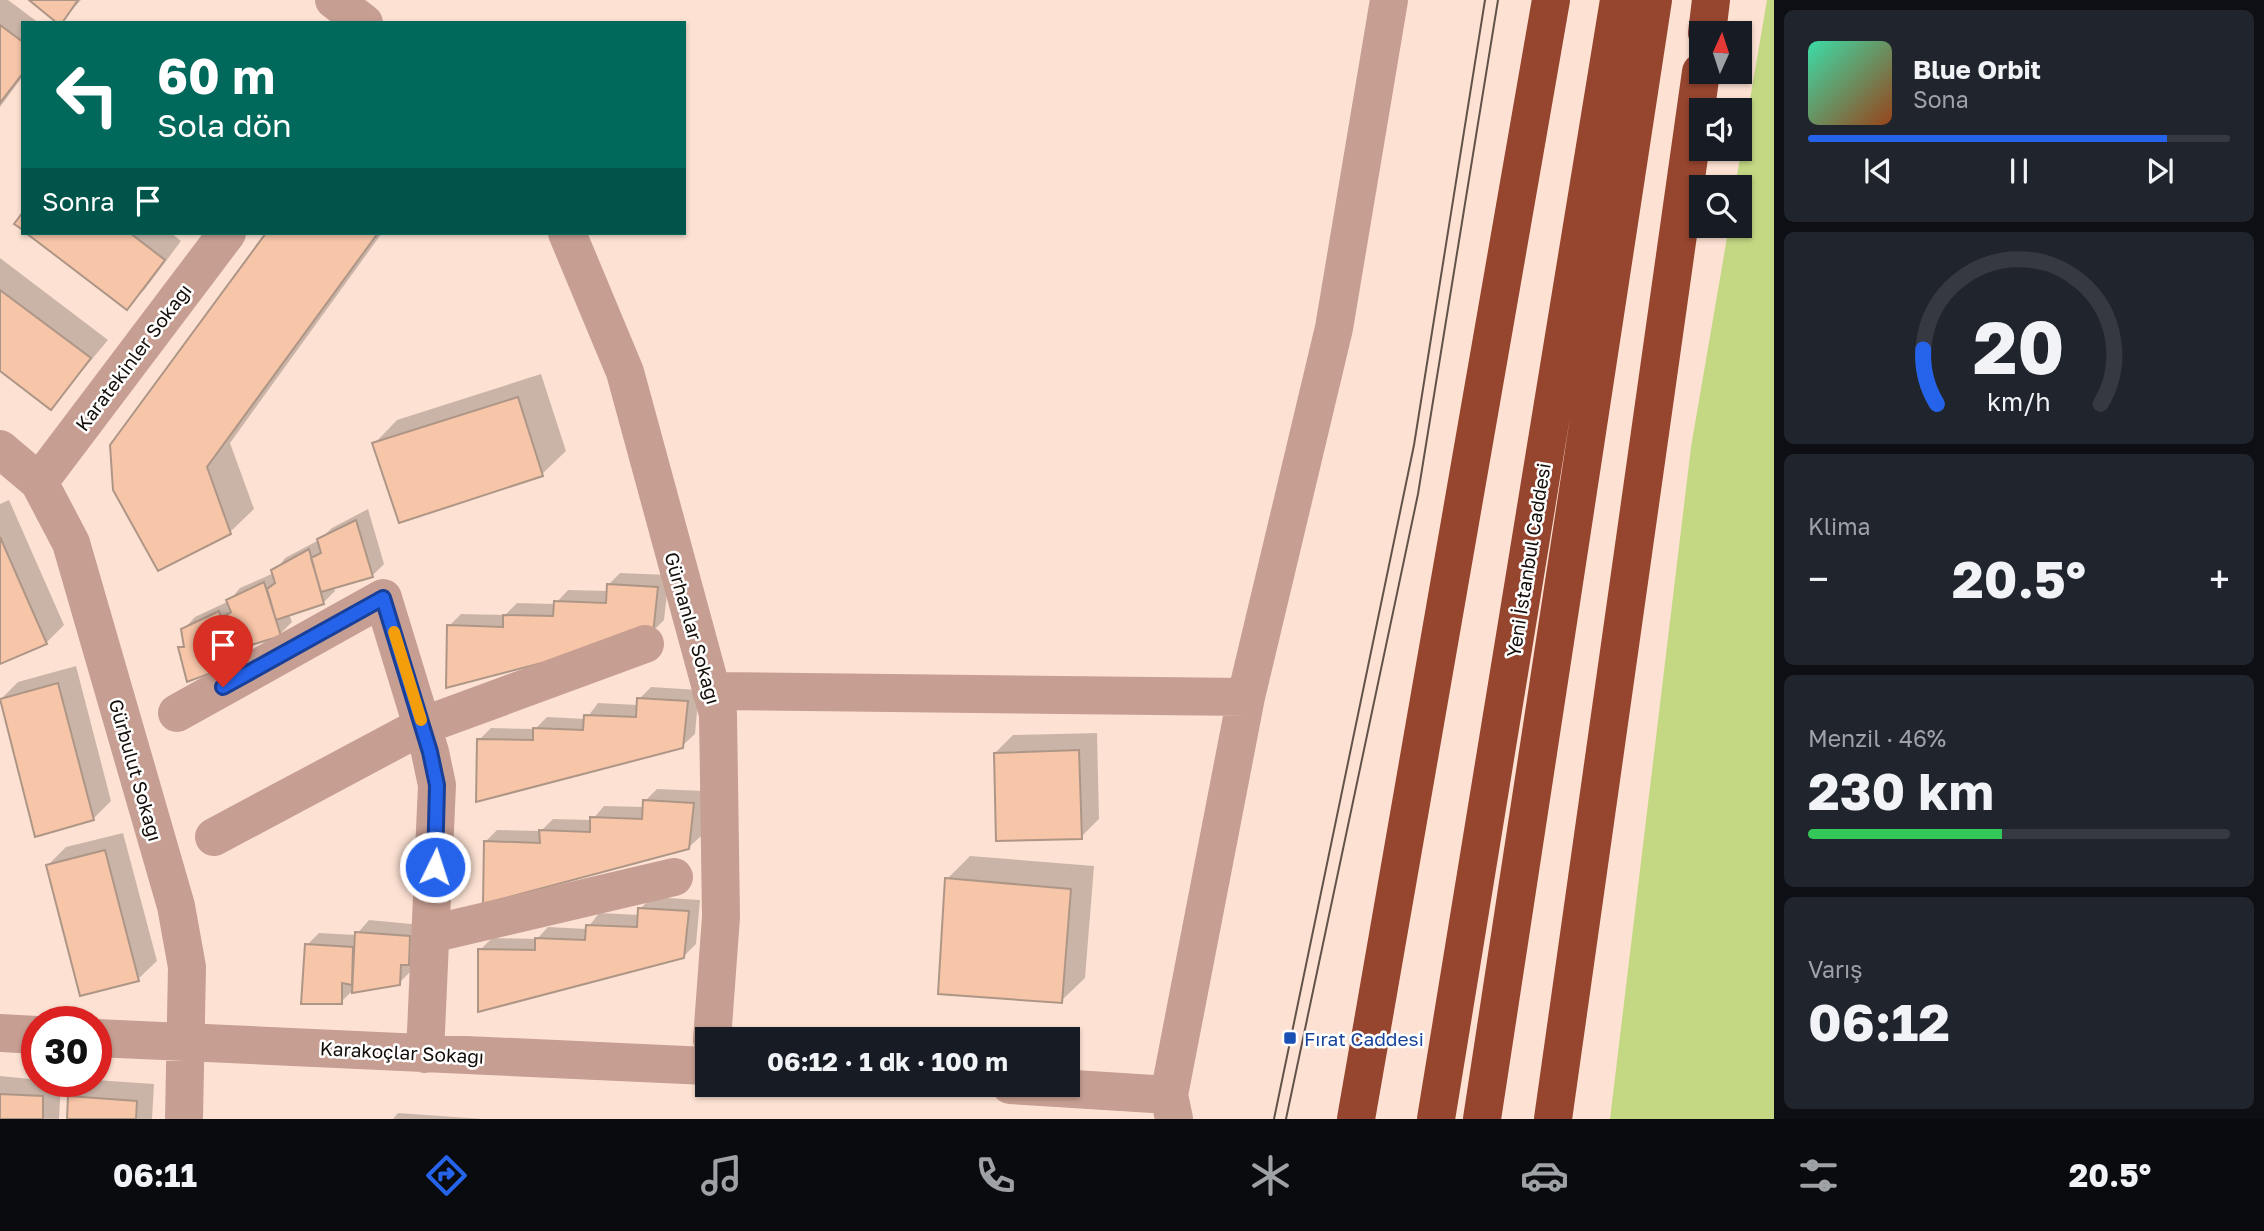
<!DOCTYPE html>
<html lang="tr">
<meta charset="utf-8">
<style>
:root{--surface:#171b24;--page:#20242c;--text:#f1f3f6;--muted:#9ea1a6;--line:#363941;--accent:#2563eb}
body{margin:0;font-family:"Golos Text",sans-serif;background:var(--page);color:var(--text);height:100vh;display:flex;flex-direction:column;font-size:26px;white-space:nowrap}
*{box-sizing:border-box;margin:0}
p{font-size:23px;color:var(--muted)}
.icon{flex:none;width:38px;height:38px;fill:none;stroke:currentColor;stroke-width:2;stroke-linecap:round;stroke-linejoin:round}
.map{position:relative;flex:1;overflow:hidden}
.details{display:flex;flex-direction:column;gap:10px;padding:10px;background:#0d0f14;width:490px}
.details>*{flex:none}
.guide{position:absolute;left:21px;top:21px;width:665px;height:214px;border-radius:0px;box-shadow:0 2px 5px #0004;background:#00695c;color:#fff;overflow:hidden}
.needle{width:46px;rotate:3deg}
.fabs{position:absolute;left:1689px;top:21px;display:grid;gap:14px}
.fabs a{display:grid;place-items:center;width:63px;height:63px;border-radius:0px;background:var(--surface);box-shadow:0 2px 5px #0004;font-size:35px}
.speed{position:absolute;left:21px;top:1006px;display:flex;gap:14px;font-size:35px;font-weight:700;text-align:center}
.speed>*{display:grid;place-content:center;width:91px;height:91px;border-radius:50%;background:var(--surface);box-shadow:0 2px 5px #0004;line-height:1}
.speed .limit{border:10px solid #d22;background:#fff;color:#111}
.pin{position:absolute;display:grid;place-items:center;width:60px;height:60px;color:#fff;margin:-72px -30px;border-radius:50% 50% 50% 0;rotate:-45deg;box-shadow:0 0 7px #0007}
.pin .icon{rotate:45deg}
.me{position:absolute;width:77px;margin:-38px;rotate:4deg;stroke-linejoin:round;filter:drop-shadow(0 0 5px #0008)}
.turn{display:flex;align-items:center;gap:24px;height:147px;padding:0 21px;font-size:32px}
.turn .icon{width:91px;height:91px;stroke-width:2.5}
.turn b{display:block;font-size:49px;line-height:60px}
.then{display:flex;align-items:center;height:66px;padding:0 21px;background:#0003;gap:14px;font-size:26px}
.big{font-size:52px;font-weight:700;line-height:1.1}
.details .tile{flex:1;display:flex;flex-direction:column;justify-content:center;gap:10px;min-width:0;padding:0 24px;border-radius:10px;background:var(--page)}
.details .dial{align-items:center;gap:0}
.dial svg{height:182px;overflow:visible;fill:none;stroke:var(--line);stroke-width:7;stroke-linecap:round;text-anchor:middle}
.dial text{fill:var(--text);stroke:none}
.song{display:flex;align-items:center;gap:21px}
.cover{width:84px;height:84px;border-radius:10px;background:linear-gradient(135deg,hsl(160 70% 55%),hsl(20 70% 35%))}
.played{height:7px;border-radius:4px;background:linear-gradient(90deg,var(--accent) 85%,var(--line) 85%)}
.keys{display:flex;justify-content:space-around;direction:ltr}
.heat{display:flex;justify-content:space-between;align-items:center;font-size:38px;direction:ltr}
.charge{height:10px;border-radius:5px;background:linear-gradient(90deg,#34c759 46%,var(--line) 0)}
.trip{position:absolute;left:695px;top:1027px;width:385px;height:70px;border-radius:0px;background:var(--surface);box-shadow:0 2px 5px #0004;font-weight:700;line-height:70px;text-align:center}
.tab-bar{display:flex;height:112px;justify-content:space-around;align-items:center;background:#090b0e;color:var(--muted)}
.tab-bar .icon{width:49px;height:49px}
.tab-bar .active{color:var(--accent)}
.tab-bar b{font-size:32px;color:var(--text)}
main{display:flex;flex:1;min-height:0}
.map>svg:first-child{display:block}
</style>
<main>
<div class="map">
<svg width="1774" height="1119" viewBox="0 0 1774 1119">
<rect width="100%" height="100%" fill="#fde2d3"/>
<path fill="#c4d884" d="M1767,0h7v1119h-164l81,-672 38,-221h11v-39h-5z"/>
<path fill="#0003" d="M0,0h8l31,23h-16v53l-23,31z
M32,0h49l-21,23z
M29,233h142l10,8 -36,48 -18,18z
M269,233h113l-152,210 24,66 -24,23 -119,-86z
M0,258l108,82 -57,68 -51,-39z
M541,374l25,77 -24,23 -168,-30 23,-24z
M9,500l55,125 -18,18 -46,19v-158z
M368,509l16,55 -12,12 -38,11 1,4 -12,12 -34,11 3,8 -12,12 -35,11 2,5 -13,12 -54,-14 5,-5 -2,-13 12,-13 34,-16 11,-13 34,-15 11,-15 34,-18 13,-12z
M620,573l49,2 -5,45 -12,12 -203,-6 12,-12 44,1 12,-12 38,1 13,-14 40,1v-6z
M76,666l35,135 -18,18 -57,16 -36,-135 18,-18z
M651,687l48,3 -4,44 -13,12 -203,-6 12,-12 44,1 12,-12 39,2 12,-16 40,2 1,-6z
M1097,733l2,86 -18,18 -86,-84 18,-18z
M657,789l48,2 -4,45 -13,12 -203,-6 12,-12 44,1 12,-12 39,1 12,-14 41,1v-6z
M123,833l34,128 -19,18 -57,14 -33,-128 18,-18z
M970,856l124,10 -9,112 -24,23 -114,-122z
M652,897l48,3 -4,44 -12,12 -204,-6 12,-12 45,1 11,-12 39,2 12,-16 41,2v-6z
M369,920l53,5 -11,46 -12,12 -47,8 -11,11 -34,-57 12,-12 37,2z
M0,1076l61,6 -2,37h-59z
M96,1080l58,4 -2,35h-84l2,-22 16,-15z
M398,1113l85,6h-90z"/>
<path fill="#f7c5a8" stroke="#ae9687" stroke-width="2" d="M29,0h49l-16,23h-5z
M0,25l23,17v31l-23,30z
M23,212v18l-9,-6z
M26,233h104l35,27 -38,50z
M266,233h112l-171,234 24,67 -73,37 -45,-81 -3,-45z
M0,290l91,68 -40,52 -51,-39z
M518,397l25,79 -144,47 -27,-80z
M356,520l17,57 -52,15 -10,-34 10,-5 -4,-14z
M0,537l47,107 -47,20z
M309,549l15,55 -48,16 -9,-31 8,-6 -4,-13z
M264,582l17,54 -50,15 -10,-33 10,-6 -5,-12z
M607,584l51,3 -5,47 -207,54 1,-63 56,2v-12l50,1 1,-15 52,2z
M219,611l16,53 -48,18 -9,-35h6l-3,-18z
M58,683l36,137 -59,17 -35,-138z
M637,698l51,3 -5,47 -207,54 1,-63 56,1v-12l50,2 1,-15 52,2z
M1079,750l3,89 -86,2 -2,-88z
M643,800l51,3 -5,46 -206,55 1,-63 56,2 -1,-13 51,2v-15l52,2z
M105,850l34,131 -59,15 -34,-131z
M945,878l126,11 -9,114 -124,-9z
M638,908l51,3 -5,47 -206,54v-63l57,1v-12l50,2 1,-15 51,2z
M355,932l55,4 -1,29h-8l-1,20 -48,8z
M305,944l48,3 -1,38 -10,-2v21h-41z
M0,1094l43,2v23h-43z
M68,1096l69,5 -1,18h-69z"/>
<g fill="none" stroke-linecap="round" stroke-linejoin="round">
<path stroke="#c79e92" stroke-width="38" d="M334,0l30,23
M567,233l58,139 93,342 3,203 -9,123
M0,449l39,33 32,61 105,363 11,61 -3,152
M39,482l188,-249
M711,691l535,6
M177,713l206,-115 47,154 7,33 -12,269
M214,837l208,-111 223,-82
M431,934l243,-57
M0,1033l37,2
M96,1038l611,28
M1010,1085l159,10
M1174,1119l-5,-24 77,-398 88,-369 55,-328"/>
<path stroke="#96452f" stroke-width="38" d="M1707,33l4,-33
M1356,1119l195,-1119
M1436,1119l183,-1119
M1482,1119l171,-1119
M1553,1119l148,-1047"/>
<path stroke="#61524a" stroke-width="2" d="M1274,1119l140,-674 71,-445
M1286,1119l132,-625 80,-494"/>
</g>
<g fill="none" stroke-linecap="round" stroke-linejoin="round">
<defs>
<path id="route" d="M223,687l160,-89 47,154 7,33 -2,82"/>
</defs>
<use href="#route" stroke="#184099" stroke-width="18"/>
<use href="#route" stroke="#2563eb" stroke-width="12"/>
<path stroke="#f59e0b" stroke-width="12" d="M394,632l27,88"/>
</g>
<rect fill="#1a4fb4" stroke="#fff" stroke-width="2.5" x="1283" y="1031" width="14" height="14" rx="3.5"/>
<g text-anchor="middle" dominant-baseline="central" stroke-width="5" stroke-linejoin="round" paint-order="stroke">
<g font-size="19" fill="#150d08" stroke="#fff">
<text transform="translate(133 357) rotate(-53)">Karatekinler Sokağı</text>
<text transform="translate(1528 560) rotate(-81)">Yeni İstanbul Caddesi</text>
<text transform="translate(693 628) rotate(74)">Gürhanlar Sokağı</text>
<text transform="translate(136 770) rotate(74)">Gürbulut Sokağı</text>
<text transform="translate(402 1052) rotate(3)">Karakoçlar Sokağı</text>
</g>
<g font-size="19" fill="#164399" stroke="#fff" text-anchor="start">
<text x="1304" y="1038">Fırat Caddesi</text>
</g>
</g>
</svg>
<div class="fabs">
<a><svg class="needle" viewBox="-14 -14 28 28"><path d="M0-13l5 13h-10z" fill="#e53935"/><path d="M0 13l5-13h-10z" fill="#9ea1a6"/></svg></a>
<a><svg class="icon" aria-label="sound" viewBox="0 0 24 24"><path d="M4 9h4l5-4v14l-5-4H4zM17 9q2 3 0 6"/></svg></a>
<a><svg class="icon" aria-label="search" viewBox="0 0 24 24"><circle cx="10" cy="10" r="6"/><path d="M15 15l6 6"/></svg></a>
</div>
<div class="speed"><div class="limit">30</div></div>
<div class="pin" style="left:223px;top:687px;background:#d93025"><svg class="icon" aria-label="arrive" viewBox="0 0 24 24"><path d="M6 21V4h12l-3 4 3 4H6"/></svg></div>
<svg class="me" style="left:435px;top:867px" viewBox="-20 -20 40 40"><circle r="17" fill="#2563eb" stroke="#fff" stroke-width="3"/><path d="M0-11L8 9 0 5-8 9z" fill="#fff"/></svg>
<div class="trip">06:12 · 1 dk · 100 m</div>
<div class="guide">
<div class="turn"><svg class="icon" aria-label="left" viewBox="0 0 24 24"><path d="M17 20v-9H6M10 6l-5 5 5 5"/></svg><div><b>60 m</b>Sola dön</div></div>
<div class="then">Sonra<svg class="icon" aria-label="arrive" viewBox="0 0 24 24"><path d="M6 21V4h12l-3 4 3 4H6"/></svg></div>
</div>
</div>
<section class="details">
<div class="tile">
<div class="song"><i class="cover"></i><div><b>Blue Orbit</b><p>Sona</p></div></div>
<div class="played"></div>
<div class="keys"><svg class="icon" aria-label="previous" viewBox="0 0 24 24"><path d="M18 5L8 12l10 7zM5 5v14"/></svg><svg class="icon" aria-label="pause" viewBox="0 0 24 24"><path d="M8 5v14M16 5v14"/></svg><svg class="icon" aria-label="next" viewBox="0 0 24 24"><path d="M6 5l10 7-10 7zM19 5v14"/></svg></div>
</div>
<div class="tile dial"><svg viewBox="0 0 100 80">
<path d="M14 69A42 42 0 1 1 86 69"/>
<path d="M14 69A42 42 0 0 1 8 45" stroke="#2563eb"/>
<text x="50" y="56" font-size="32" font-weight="700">20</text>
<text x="50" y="72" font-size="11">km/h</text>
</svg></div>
<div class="tile"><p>Klima</p>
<div class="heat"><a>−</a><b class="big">20.5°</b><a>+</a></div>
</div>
<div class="tile"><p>Menzil · 46%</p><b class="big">230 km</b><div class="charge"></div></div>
<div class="tile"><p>Varış</p><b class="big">06:12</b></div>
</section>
</main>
<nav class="tab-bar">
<b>06:11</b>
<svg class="icon active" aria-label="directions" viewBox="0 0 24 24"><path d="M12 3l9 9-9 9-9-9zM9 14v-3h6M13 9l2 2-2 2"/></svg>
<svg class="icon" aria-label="music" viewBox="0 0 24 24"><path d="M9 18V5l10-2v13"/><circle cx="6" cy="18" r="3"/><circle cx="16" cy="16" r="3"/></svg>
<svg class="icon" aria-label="phone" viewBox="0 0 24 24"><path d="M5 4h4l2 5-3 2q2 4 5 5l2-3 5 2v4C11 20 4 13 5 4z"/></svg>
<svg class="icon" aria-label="climate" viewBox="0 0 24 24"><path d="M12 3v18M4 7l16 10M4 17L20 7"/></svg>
<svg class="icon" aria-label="car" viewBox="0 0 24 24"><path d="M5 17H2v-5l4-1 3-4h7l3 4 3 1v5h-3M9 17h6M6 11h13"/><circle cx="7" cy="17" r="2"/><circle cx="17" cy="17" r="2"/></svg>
<svg class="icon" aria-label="filters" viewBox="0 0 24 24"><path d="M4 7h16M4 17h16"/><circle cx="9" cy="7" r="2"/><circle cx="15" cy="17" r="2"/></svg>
<b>20.5°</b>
</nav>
